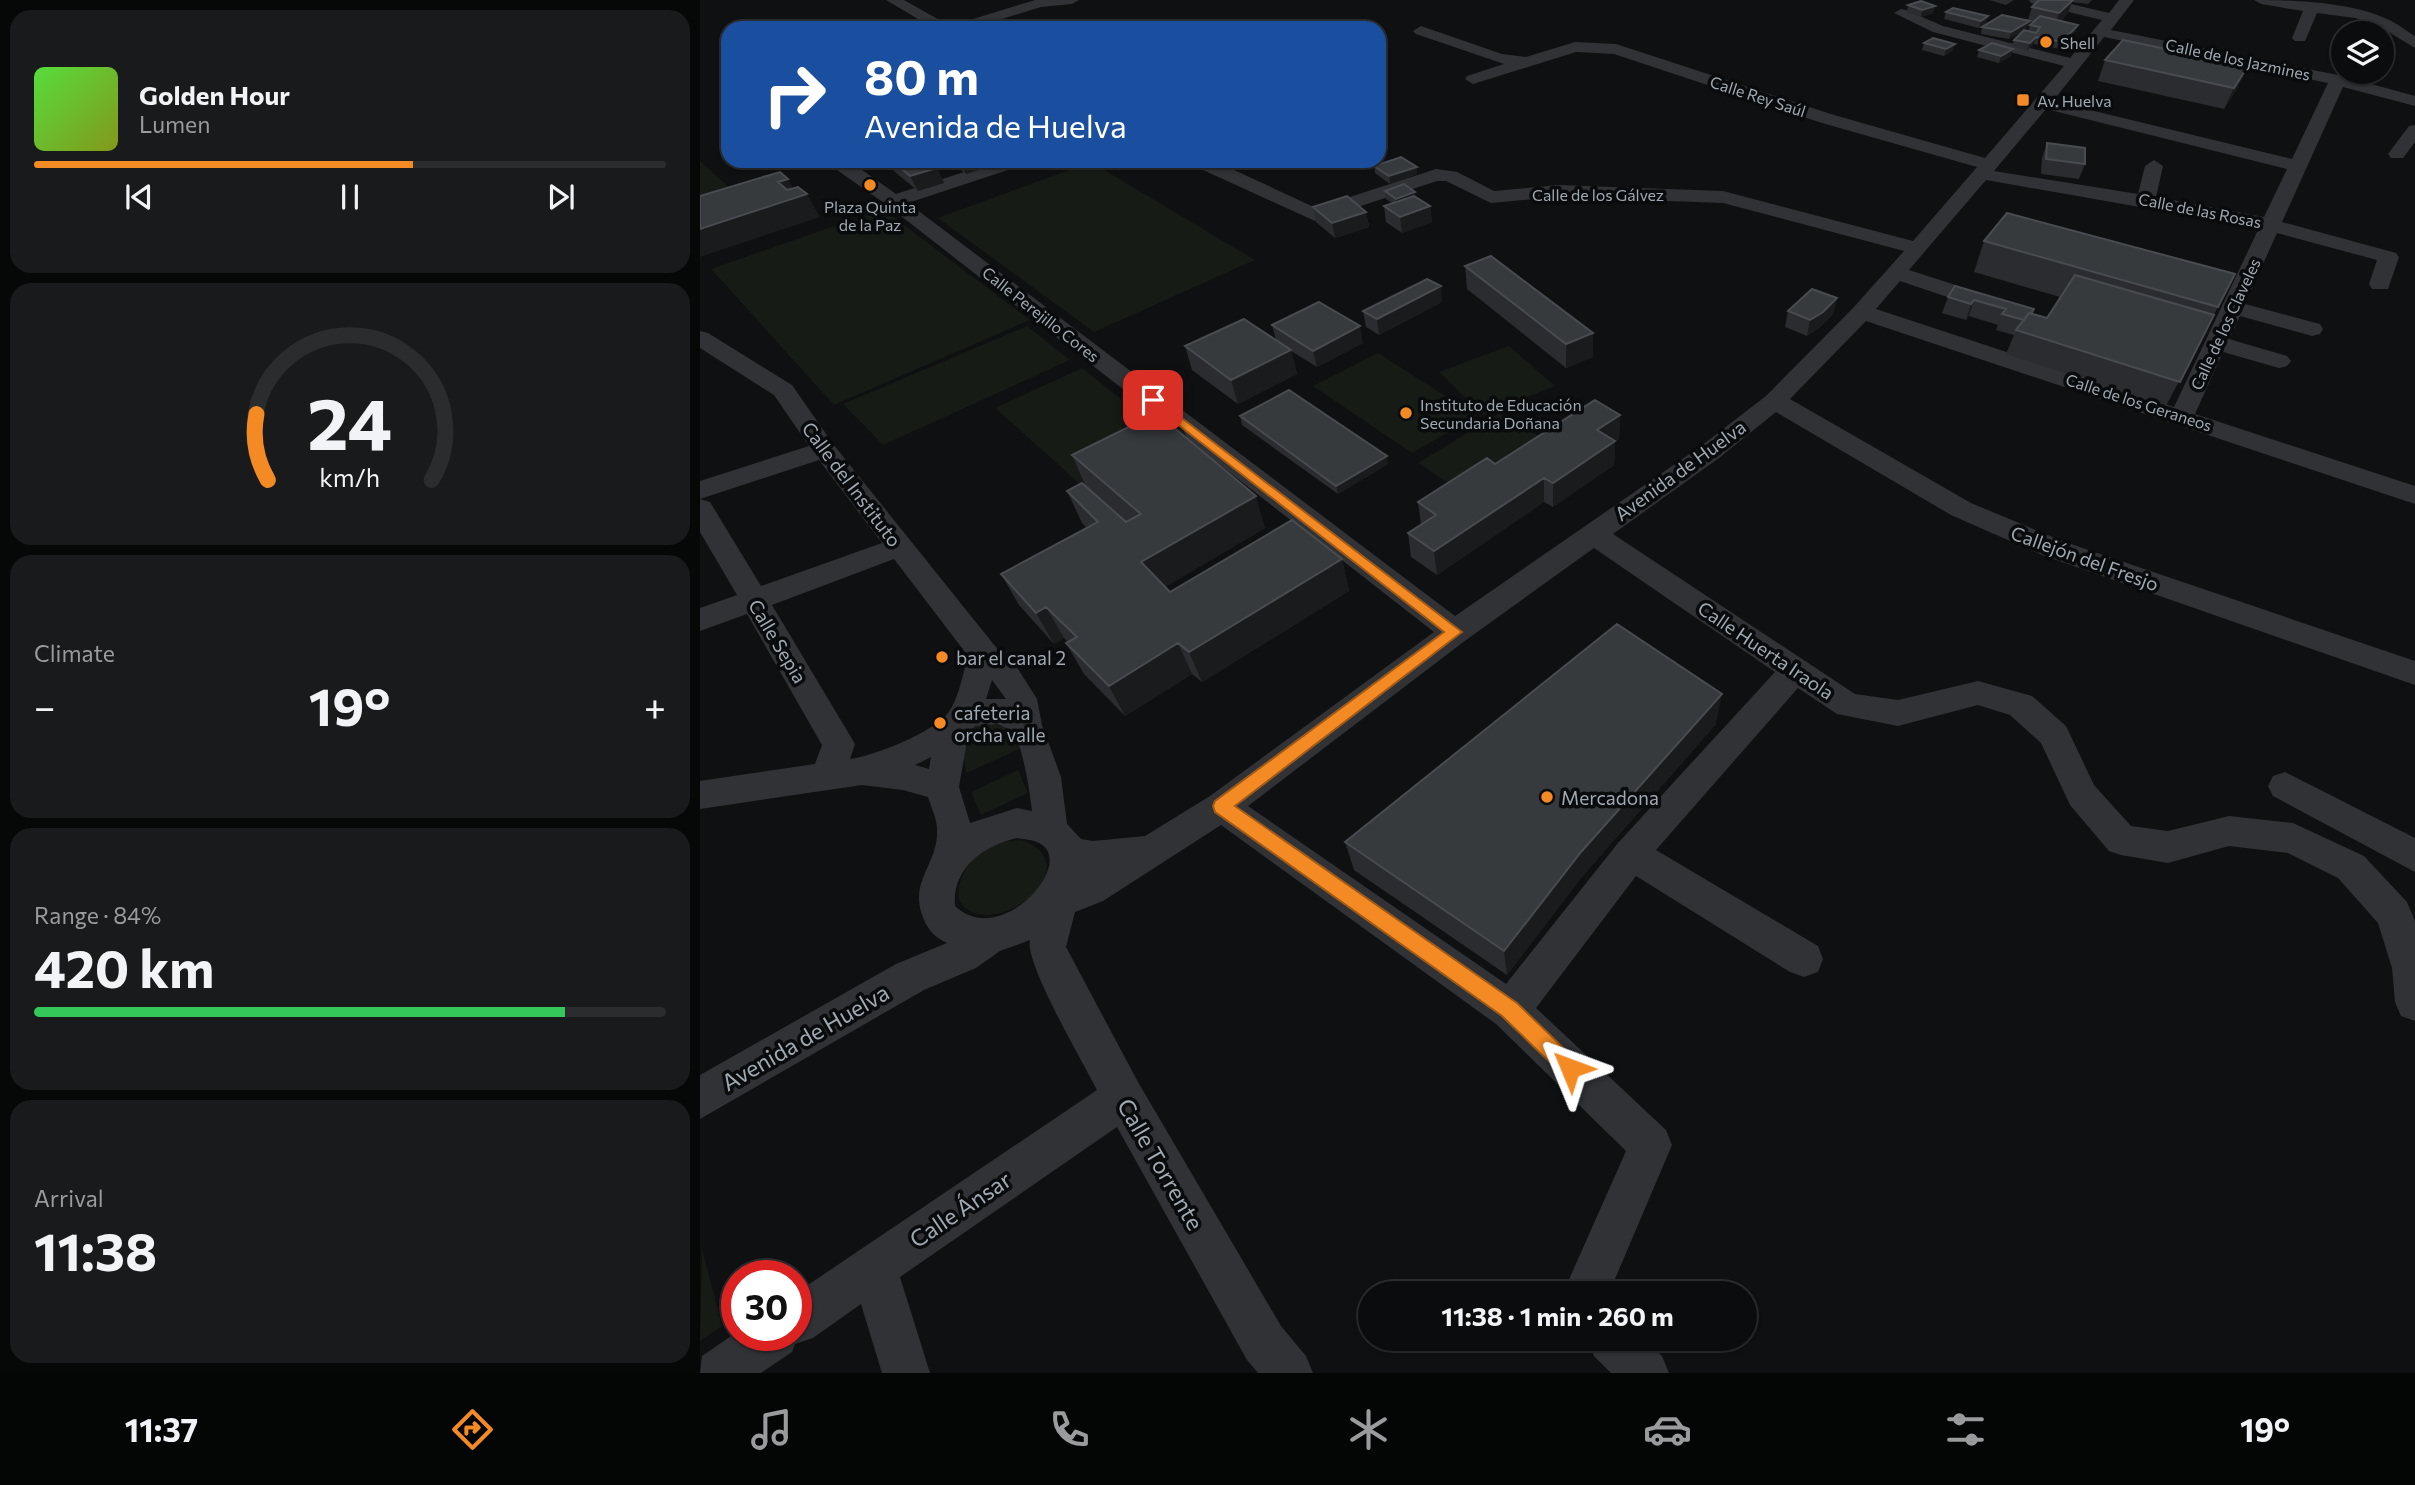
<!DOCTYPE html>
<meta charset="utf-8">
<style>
:root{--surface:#0b0c0d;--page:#191a1b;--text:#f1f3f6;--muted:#9a9b9d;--line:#2b2c2e;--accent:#f48a24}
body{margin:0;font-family:Commissioner,sans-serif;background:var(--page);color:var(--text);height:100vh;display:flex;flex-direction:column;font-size:26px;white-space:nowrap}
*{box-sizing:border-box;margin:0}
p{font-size:23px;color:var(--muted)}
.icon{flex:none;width:38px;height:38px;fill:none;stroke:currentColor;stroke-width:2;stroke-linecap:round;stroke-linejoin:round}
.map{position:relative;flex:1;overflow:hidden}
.details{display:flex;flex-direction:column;gap:10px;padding:10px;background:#060707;width:700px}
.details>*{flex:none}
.top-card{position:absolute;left:21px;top:21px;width:665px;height:147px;border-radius:21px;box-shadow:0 2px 5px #0004,0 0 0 2px var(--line);background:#1a4fa0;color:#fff;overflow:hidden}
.controls{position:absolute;left:1631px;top:21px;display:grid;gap:14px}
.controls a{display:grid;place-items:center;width:63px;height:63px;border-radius:50%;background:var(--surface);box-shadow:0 2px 5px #0004,0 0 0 2px var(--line);font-size:35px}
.speed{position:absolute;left:21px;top:1260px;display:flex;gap:14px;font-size:35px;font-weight:700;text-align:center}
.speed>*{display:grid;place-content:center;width:91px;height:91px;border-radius:50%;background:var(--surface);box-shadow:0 2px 5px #0004,0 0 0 2px var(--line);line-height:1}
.speed .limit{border:10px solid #d22;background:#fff;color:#111}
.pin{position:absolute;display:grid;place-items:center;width:60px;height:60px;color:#fff;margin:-30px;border-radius:14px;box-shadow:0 4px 10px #0006}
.me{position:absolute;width:77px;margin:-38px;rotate:314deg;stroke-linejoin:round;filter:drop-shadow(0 0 5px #0008)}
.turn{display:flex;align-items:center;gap:24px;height:147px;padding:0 28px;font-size:32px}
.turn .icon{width:91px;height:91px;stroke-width:2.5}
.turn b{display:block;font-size:49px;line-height:60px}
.big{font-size:52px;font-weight:700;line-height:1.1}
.details .card{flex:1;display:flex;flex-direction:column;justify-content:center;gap:10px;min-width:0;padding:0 24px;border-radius:21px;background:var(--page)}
.details .dial{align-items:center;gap:0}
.dial svg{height:182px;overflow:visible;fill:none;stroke:var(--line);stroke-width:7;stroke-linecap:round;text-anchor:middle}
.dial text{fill:var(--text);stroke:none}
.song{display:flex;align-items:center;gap:21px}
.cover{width:84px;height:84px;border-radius:10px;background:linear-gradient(135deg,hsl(110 70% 55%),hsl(70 70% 35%))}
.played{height:7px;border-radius:4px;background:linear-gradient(90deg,var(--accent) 60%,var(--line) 60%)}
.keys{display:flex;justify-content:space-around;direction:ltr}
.heat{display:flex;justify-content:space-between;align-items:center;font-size:38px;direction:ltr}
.charge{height:10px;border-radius:5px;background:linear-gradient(90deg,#34c759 84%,var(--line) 0)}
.trip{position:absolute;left:658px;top:1281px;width:399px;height:70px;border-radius:35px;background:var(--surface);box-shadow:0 2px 5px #0004,0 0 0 2px var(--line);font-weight:700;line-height:70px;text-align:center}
.menu{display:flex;height:112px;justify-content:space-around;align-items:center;background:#040505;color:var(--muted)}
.menu .icon{width:49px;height:49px}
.menu .selected{color:var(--accent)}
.menu b{font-size:32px;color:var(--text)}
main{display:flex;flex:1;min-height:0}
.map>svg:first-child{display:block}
</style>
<main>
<section class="details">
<div class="card">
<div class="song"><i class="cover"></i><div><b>Golden Hour</b><p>Lumen</p></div></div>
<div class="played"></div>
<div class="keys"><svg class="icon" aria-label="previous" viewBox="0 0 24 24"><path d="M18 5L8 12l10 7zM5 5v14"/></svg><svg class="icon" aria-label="pause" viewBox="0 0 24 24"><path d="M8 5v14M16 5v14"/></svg><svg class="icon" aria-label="next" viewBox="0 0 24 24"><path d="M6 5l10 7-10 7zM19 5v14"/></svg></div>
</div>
<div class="card dial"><svg viewBox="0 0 100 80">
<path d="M14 69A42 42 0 1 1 86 69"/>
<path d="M14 69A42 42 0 0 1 9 40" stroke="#f48a24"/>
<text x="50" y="56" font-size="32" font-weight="700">24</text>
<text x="50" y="72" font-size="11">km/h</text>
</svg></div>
<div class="card"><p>Climate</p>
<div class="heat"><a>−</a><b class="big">19°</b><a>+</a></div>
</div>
<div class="card"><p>Range · 84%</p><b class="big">420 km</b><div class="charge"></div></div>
<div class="card"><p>Arrival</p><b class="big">11:38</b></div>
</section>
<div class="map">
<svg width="1715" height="1373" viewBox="0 0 1715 1373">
<rect width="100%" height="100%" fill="#0f1011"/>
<path fill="#161b16" d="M0,161l32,29 -32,10z
M391,162l164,98 -161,72 -156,-114z
M183,209l147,111 -196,85 -123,-136z
M327,326l43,34 -187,85 -40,-41z
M809,346l46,40 -72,29 -44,-43z
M678,353l99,63 -65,37 -99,-67z
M382,368l88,70 -90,46 -85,-76z
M800,413l42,25 -82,53 -42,-28z
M301,720l9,5 12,23 -56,25 -5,-33 17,-16z
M318,770l10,23 -47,22 -10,-23z
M321,840c61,21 0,83 -43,74 -33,-7 -18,-43 -1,-59 12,-11 28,-14 44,-15z
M1,1245l21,81 -22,15 2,-84z"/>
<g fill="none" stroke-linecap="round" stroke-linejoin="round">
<path fill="#303236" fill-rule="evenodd" d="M186,0h18l46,26 85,-26h44l-7,4 -31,3 -68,21h-40z
M1329,0h25l55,13 10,-13h15l-23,30 227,45 77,21v10l-72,-19 -61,135 114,31 3,4 -11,32h-16l-3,-5 8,-24 -100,-27 -32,71 75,20 3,5 -3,5 -8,2 -72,-20 -11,23 58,17 4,5 -4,5 -8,2 -56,-16 -28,62 220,72v18l-549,-183 -76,78 181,104 91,38 353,120v24l-373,-130 -91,-40 -175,-103 -57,46 -106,76 242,160 43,6 80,-19 54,15 34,30 28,59 37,41 37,5 61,-15 64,7 71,33 43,46 8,19v100l-14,-5 -6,-14 -3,-34 -14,-45 -40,-45 -50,-25 -59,-7 -61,17 -47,-8 -12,-4 -39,-46 -29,-62 -31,-28 -32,-10 -80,21 -61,-12 -39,-26 -142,162 162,96 5,13 -5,13 -14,5 -14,-5 -154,-96 -100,132 130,122 6,15 -63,148h-46l63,-142 -130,-127 -275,-199 -118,76 -28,11 -9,35 72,135 143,244 25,30 7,17h-55l-11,-13 -130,-233 -217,150 30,96h-48l-21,-69 -48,34 -18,6 -3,8 -31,21h-61l2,-17 35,-24v3h59v-42l301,-203c-13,-26 -73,-128 -67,-150l-30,11 -24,17 -52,22 -224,129v-44l196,-111 51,-21c-11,-5 -18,-12 -23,-23 -17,-39 15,-55 13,-91 0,-10 -6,-22 -9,-32l-25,-7 -41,-5 -162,24v-28l115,-17 7,-19 -75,-131 -47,17v-23l37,-13 -37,-63v-33l10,3 51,84 121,-43 -63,-83 -119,39v-18l109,-35 -35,-51 -74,-47v-17l8,2 84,52 41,59 162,202 23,23 19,30 5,26 19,52 6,47 14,15 12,2 52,-5 65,-40 224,-164 -547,-427 -50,-35 -2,-4 2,-4 32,-1 -11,6 38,27 102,-33h16l2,3 -2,4 -106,35 547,413 246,-170 65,-50 88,-89 50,-56 -181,-48 -165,-6 -67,6 -45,-22h-9l-122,40 -112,-51 -2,-4 2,-4h14l99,46 120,-39 21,3 37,19 64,-6 165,6 190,50 64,-74 -155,-44 -208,-69 -38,-2 -103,32 -8,-5 2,-3 37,-12 -88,-30 -3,-3 8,-5 81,28 24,3 49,-15 41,2 218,71 151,43 79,-92 -131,-34 -39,-19 7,-4 5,1 37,16 127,32 32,-38 -71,-17zM1404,37l224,46 -36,76 -239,-58zM1346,109l241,60 -23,48 -108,-20 7,-31 -9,-6 -9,6 -7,28 -144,-23zM1286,180l273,48 -85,179 -298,-98 24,-28 83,28h16l3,-5 -3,-5 -90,-29zM894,548l181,124 -157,171 -112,141 -258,-178 218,-166zM194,559l74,97c-5,17 -9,42 -20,57 -14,19 -74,43 -98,46l5,-15 -83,-139zM292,680l14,19h-20zM298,724c4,2 12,5 15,9 10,13 17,60 19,78l-15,-3 -47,15 -11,-36 9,-52 7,-9zM231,757l-2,12 -14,-4zM317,838c7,1 16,2 22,5 39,19 -38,107 -84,63 -3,-38 28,-60 62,-68z
M1554,0c40,0 96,2 133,19 10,4 19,12 28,17v12l-38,-23 -22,-7 -38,-5 -12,28h-10l-3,-3 11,-27 -42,-7z
M1715,125v17l-12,16h-12l-3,-4 21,-28z
M1585,772l130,66v34l-142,-76 -5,-10 5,-10z
M887,1339h58l17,17 7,17h-58l-17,-17z"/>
</g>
<path fill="#2b2c2f" d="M1289,0h25l-8,5z
M1339,0h53l-4,4 -16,-2 -4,11 -7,8 15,10 -16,18 -26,-5 -7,6 -15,-4 2,-6 9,-9 -14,8 -28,-5 1,-7 48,-6 -3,7 -3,2 4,1 2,-6 4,-3 -6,-2 4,-13z
M1208,5l27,1 -2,7 -12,4 -14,-5z
M1246,12l42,4 -2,7 -7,5 -35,-9z
M1224,43l29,8 -9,5 -22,-6z
M1279,50l32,6 -12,7 -22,-6z
M1405,60l133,27 -14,22 -126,-28z
M1347,143l38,21 -6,15 -38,-5 1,-16z
M186,161h42l9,7 7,15 -26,8 -29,-24z
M249,161h39l2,5 -24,8z
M674,166l43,8 -27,10 -15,-11z
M685,191l31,6 14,9 2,16 -30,11 -16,-11 -2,-16 8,-3 -6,-4z
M613,207l53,5 3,15 -34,11 -19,-16z
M1284,241l234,66 -52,99 -160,-52 8,-19 -18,-5 2,-5 -29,-9 -3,4 -24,-7 6,-16 7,-11 77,28 15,4 13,-21 -86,-25z
M765,266l128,91 -27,11 -99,-79z
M1137,298l-4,16 -14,14 -12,8 -22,-9 3,-16z
M742,302l-63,33 -13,-8 -3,-16z
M572,325l91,18 -46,24 -26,-16 6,23 -59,30 -46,-34 -7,-24 91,-6z
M478,414l8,24 79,90 -100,59 5,5 172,-33 7,32 -147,91 -10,-8 -67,42 -41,-42 -18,-31 2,-1 -4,-4 -10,6 -35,-39 -18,-31 86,-46 -5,-5 -15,-32 19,-4 -14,-32z
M920,415l-1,24 -4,3 -1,23 -61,42 -9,-5 -107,73 -26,-18 -3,-24 13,-9 -3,-22 77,-38z
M540,416l148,48 -50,30 -96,-69z
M1016,724l-136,155 -73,96 -153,-105 -9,-28z"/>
<path fill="#1a1b1d" d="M1373,0l-5,13 -13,14 4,-14z
M1235,6l-2,7 -12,4 1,-7z
M1288,16l-2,7 -7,5 2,-7z
M1330,21l-3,7 -18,11 2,-7z
M1378,25l-2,6 -16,18 2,-7z
M1336,37l-2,7 -7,6 3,-7z
M1255,44l-2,7 -9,5 2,-7z
M1313,49l-2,7 -12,7 2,-7z
M1548,66l-10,21 -14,22 10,-21z
M260,161h28l2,5 -24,8z
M717,167v7l-27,10 -1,-8z
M237,168l7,15 -26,8 -8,-15z
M88,179l10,18 9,-3 13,23 -120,40v-28l78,-47z
M715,192l1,8 -19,6 -1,-7z
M730,206l2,16 -30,11 -2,-16z
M666,212l3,15 -34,11 -3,-15z
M741,286l1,16 -63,33 -2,-16z
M1137,298l-4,16 -14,14 -12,8 3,-16z
M1274,300l-5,16 -3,4 5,-16z
M660,326l3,17 -46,24 -4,-16z
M893,333v24l-27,11v-24z
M591,350l6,24 -59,30 -7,-24z
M478,414l11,31 -23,-24z
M920,415l-1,24 -4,3 -1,23 -61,42v-24l44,-53z
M687,456l1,8 -50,30 -2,-8z
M844,478v24l-107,73 -3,-24z
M556,496l9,32 -110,65 -14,-31z
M642,559l7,32 -147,91 -13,-30z
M346,607l18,31 -10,6 -18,-31z
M478,643l14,31 -67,42 -16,-30z
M1022,694l-6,30 -136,155 -73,96 -3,-24 77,-99z"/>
<path fill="#373a3d" stroke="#484b4f" stroke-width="2" d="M1339,0h34l-14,13 -27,-6z
M1221,1l14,5 -13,4 -14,-5z
M1253,8l35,8 -7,5 -35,-9z
M1302,15l28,6 -19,11 -29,-5z
M1340,16l38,9 -16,17 -26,-5 -6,6 -16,-3 10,-10 12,3 4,-6 -10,-2z
M1233,38l22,6 -9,5 -22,-6z
M1423,40l125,26 -14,22 -129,-28z
M1292,43l21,6 -12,7 -22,-6z
M1347,143l38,5v16l-39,-5z
M701,157l16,10 -28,9 -15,-10z
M192,161h36l9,7 -27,8z
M80,172l8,7 -10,3 9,8 11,-3 9,7 -107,35v-33z
M704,184l11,8 -19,7 -11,-8z
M647,196l19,16 -34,11 -19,-16z
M714,196l16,10 -30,11 -16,-11z
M1307,213l228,61 -17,33 -234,-66z
M791,256l102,77 -27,11 -101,-78z
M1375,275l139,40 -34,67 -164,-52 13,-17 18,5z
M727,279l14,7 -64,33 -14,-8z
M1255,286l79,23 -3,5 -2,-1 -5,7 -22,-6 4,-5 -32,-9 -3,4 -23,-7z
M1112,289l25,9 -14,14 -13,8 -22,-9z
M619,302l41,24 -47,25 -41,-26z
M544,319l47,31 -60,30 -46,-34z
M589,390l98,66 -51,30 -96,-70z
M895,400l25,15 -23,15 18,11 -62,42 -9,-5 -110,73 -26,-18 28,-18 -18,-13 69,-44 8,6z
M469,407l9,7 -12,7 90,75 -115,66 29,30 122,-72 50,39 -153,93 -11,-9 -69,43 -43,-43 11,-6 -31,-30 -10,6 -35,-39 97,-52 -31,-31 15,-8 44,39 15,-8 -69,-59z
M917,624l105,70 -141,158 -77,99 -159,-109z"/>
<path fill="#f48a24" stroke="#9f5a17" stroke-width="2" d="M453,396l309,236 -227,174 282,197 60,58 3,7 -3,7 -7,3 -7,-3 -61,-59 -287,-204 -2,-6 2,-5 229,-169 -295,-230 -2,-2z"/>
<g fill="#f48a24" stroke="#0a0b0c" stroke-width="2.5">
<circle cx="1346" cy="42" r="7"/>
<rect x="1316" y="93" width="14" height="14" rx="3.5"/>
<circle cx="170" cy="185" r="7"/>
<circle cx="706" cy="413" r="7"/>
<circle cx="242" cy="657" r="7"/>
<circle cx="240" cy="723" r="7"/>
<circle cx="847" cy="797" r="7"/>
</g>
<g text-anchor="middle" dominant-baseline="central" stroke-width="7" stroke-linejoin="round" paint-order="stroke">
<g font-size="16" fill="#a0a9b2" stroke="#0a0b0c" text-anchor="start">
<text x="1360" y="42">Shell</text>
<text x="1337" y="100">Av. Huelva</text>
<text x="170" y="206" text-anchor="middle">Plaza Quinta<tspan x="170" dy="18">de la Paz</tspan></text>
<text x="720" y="404">Instituto de Educación<tspan x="720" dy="18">Secundaria Doñana</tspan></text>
</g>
<g font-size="16" fill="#a0a9b2" stroke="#0a0b0c">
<text transform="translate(1538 59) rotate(12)">Calle de los Jazmines</text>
<text transform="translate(1058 96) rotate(18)">Calle Rey Saúl</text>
<text x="898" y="194">Calle de los Gálvez</text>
<text transform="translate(1500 210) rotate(11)">Calle de las Rosas</text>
<text transform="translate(341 314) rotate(38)">Calle Perejillo Cores</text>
<text transform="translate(1525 324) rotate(-65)">Calle de los Claveles</text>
<text transform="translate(1439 402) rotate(18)">Calle de los Geraneos</text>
</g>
<g font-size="19" fill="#a0a9b2" stroke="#0a0b0c">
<text transform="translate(980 470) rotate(-36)">Avenida de Huelva</text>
<text transform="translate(152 484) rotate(53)">Calle del Instituto</text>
<text transform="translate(1385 558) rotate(20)">Callejón del Fresjo</text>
<text transform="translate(78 641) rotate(59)">Calle Sepia</text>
<text transform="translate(1066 650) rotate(34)">Calle Huerta Iraola</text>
</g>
<g font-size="19" fill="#a0a9b2" stroke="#0a0b0c" text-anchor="start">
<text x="256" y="657">bar el canal 2</text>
<text x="254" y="712">cafeteria<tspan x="254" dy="22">orcha valle</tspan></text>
<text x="861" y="797">Mercadona</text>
</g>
<g font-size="23" fill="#a0a9b2" stroke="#0a0b0c">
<text transform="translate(105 1037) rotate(-30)">Avenida de Huelva</text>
<text transform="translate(461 1164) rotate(60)">Calle Torrente</text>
<text transform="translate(260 1209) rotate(-34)">Calle Ánsar</text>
</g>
</g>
</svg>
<div class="controls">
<a><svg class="icon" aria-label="layers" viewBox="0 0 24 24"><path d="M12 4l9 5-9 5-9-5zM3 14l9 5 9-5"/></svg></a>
</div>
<div class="speed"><div class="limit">30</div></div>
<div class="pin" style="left:453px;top:400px;background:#d93025"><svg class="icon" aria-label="arrive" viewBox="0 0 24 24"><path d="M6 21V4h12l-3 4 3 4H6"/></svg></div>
<svg class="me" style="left:870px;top:1068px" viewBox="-20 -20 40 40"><path d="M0-17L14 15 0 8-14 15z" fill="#f48a24" stroke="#fff" stroke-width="4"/></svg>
<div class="trip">11:38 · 1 min · 260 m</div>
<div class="top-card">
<div class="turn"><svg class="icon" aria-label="right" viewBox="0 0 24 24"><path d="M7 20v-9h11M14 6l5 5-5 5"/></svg><div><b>80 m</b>Avenida de Huelva</div></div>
</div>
</div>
</main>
<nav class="menu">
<b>11:37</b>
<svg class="icon selected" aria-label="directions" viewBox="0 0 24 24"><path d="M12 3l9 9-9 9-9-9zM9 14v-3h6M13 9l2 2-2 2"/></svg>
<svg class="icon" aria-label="music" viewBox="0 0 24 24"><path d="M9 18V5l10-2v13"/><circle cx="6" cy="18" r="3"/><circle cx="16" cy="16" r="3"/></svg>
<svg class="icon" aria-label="phone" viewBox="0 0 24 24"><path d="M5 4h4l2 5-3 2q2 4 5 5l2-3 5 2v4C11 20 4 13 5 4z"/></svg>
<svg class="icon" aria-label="climate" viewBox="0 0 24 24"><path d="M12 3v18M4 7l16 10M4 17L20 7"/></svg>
<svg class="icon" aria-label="car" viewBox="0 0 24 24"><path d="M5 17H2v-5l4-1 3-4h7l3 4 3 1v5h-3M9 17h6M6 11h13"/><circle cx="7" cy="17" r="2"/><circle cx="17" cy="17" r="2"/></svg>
<svg class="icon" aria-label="filters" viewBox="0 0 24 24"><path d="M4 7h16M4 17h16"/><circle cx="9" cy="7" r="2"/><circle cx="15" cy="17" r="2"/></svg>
<b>19°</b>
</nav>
